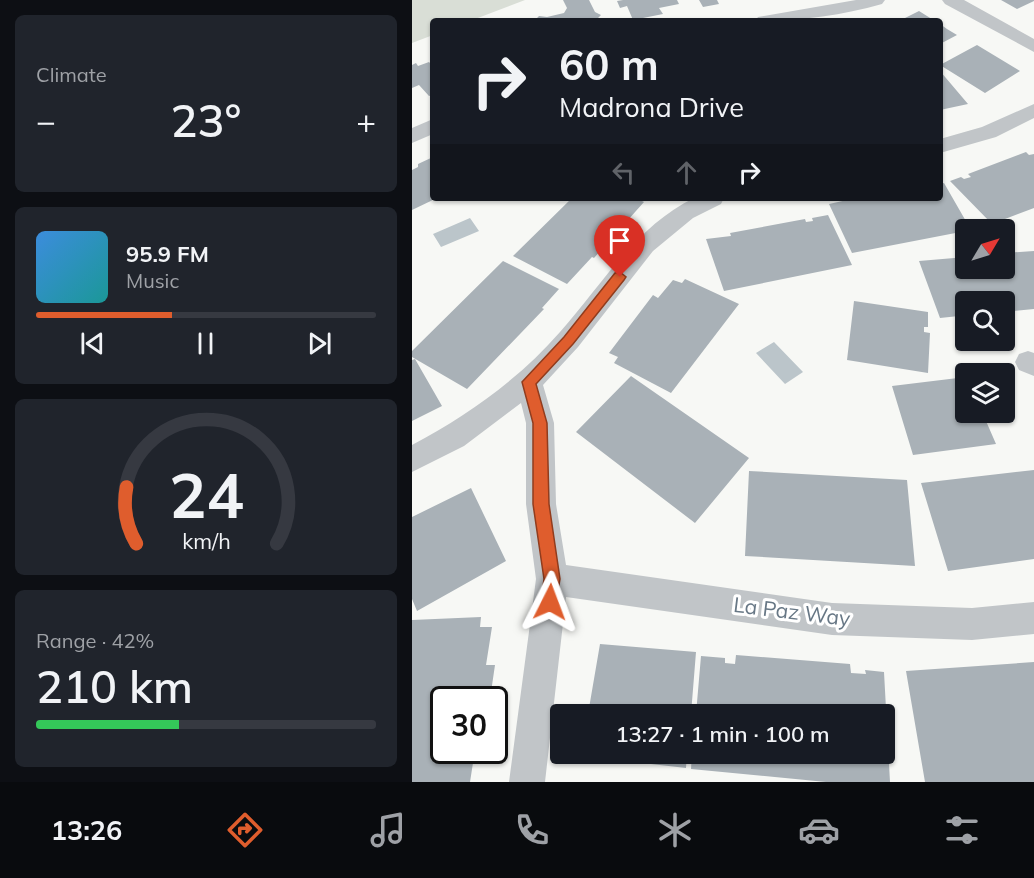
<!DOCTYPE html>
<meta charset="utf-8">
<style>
:root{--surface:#171b24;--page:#20242c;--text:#f1f3f6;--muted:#9ea1a6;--line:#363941;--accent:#df5d2d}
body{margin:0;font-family:Mulish,sans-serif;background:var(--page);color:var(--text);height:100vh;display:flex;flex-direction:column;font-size:22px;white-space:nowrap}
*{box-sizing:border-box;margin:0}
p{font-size:20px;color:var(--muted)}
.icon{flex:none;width:33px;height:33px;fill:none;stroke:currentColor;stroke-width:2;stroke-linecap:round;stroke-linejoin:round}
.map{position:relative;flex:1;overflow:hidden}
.sheet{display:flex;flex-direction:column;gap:15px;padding:15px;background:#0d0f14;width:412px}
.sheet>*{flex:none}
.guide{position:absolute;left:18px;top:18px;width:513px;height:183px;border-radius:6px;box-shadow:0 2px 4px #0004;background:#171b24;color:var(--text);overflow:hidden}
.needle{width:39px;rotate:52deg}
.controls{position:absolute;left:543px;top:219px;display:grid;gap:12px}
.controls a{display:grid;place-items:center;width:60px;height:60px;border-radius:6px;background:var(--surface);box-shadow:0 2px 4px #0004;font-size:30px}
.speed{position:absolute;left:18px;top:686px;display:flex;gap:12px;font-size:30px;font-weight:700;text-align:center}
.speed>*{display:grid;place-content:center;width:78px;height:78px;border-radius:50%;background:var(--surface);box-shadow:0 2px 4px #0004;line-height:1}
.speed .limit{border:3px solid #111;border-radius:9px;background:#fff;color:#111}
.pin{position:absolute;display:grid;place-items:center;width:51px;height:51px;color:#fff;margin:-62px -26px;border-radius:50% 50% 50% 0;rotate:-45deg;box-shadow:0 0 6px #0007}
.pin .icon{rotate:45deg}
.me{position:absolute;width:66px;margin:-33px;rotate:3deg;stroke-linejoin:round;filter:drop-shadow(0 0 4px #0008)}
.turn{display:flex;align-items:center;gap:21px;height:126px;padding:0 30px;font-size:27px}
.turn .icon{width:78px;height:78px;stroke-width:2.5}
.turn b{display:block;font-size:42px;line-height:51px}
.lanes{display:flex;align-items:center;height:57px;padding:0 30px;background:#0003;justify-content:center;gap:30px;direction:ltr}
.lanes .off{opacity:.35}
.big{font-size:45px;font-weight:600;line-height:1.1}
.sheet .widget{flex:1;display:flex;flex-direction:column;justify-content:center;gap:9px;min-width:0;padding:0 21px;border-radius:9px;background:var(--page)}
.sheet .dial{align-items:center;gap:0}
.dial svg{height:156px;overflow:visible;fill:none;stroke:var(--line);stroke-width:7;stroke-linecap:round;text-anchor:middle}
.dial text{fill:var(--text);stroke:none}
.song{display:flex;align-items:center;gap:18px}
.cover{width:72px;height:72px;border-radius:9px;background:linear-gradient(135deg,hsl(210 70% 55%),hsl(180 70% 35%))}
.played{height:6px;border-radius:3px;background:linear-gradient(90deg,var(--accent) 40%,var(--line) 40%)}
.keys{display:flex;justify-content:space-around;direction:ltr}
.heat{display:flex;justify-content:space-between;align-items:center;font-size:33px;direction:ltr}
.charge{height:9px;border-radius:4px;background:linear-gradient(90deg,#34c759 42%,var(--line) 0)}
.trip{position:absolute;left:138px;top:704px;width:345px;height:60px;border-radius:6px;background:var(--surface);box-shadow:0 2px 4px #0004;font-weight:600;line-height:60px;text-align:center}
.dock{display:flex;height:96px;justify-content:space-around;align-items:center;background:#090b0e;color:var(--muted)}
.dock .icon{width:42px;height:42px}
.dock .active{color:var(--accent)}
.dock b{font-size:27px;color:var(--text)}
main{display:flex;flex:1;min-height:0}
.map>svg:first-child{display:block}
</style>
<main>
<section class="sheet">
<div class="widget"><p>Climate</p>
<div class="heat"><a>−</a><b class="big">23°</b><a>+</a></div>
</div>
<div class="widget">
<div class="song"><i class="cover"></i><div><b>95.9 FM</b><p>Music</p></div></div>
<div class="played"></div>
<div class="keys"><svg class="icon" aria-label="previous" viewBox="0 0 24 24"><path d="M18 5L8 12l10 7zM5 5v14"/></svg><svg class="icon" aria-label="pause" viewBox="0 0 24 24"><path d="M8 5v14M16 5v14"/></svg><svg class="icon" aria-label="next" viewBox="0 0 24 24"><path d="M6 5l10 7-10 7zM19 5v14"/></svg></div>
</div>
<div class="widget dial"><svg viewBox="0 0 100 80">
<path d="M14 69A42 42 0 1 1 86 69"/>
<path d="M14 69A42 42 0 0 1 9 40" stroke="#df5d2d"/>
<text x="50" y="56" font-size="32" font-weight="700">24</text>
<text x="50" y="72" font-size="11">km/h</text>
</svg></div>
<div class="widget"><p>Range · 42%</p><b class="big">210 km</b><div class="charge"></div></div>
</section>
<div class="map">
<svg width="622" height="782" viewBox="0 0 622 782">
<rect width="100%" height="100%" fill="#f7f8f5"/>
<path fill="#d9ded6" d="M0,0h113l-55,21h-37v14l-21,8z"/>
<path fill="#bbc5ca" d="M58,218l9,13 -38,16 -8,-13z
M362,342l29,30 -18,12 -29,-31z"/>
<path fill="#a9b1b7" d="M151,0h26l6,12 6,3 -6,6h-61l5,-5 8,1 17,-4 3,-5z
M211,0h54l2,4 -20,4 4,6 -30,6 -6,-14 -7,2 -3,-7z
M287,0h18l2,4 -16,3z
M589,0h33v1l-17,8z
M507,11l16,10h-36z
M528,24l7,5 10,6 -17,9z
M565,45l43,26 -35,22 -45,-28z
M17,62l4,4v29l-4,1 -10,-11 -7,3v-23l4,-2 2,3z
M528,71l28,33 -28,6z
M614,152l3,3 5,-1v54l-42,16 -42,-43 11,-4 3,2 7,-2 -3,-3z
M21,157v41h4l-25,12v-40l6,-3v-3z
M532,183l27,47 -119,23 -23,-49 27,-6h84v-14z
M160,198h64l8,4 -50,56 -2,-1 -25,27 -54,-28z
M416,215l24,50 -128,26 -18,-52 25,-3 -1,-3 75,-14 1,3 7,-1 -1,-3z
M622,251v58l-30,3v-10h-38v10l-9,1 2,3 -19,2 -21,-57 47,-4v11h38v-15z
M91,261l56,28 -17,19 2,1 -77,80 -55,-32v-6z
M273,279l54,25 -68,89 -57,-30 4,-6 -9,-4 44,-58 5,3 15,-18 9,3z
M442,301l74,11v15h-4v5l6,1 -2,40 -81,-13z
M3,359l27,47 -30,15v-61z
M219,376l118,82 -54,65 -119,-91z
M554,377v35h19l3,8 -2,1 10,23 -83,11 -21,-69z
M622,470v89l-86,12 -27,-88z
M337,471l158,9 8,86 -170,-10z
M59,488l35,73 -89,50 -5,-12v-82z
M69,617l-1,10h12l-6,38h9l-5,34h-46v51h31l-5,32h-58v-162z
M188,644l96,8 -5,62h-103z
M324,655l114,9 1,9 15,1 -1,-4 19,2 6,110h-64l-135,-13 1,-16h192v-39h-188l5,-58 24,2v5l10,1z
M622,662v120h-109l-19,-111z
M169,753h106l-1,15 -105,-12z"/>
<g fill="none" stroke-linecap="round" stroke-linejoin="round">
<path fill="#c1c5c8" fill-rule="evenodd" d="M444,0h29l-3,4c-42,12 -83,17 -127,17l3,-4 6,-1z
M530,0h22l70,39v13l-89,-48z
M622,104v14l-38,19 -56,16v-14l42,-12z
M21,119v15l-21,9v-15z
M282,198h30l-3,6 -28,14 -40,33 -75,96 -35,38 11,38 2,81 10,61 266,38 140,5 62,-6v32l-62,6 -140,-5 -266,-38 -21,185h-36l27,-203 -10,-75v-81l-5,-20 -57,43 -52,26v-27c55,-29 107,-66 148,-113 42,-47 75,-105 134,-134z
M616,351l6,2v23l-15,-6 -4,-8 4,-8z"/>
</g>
<path fill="#df5d2d" stroke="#913c1d" stroke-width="1.5" d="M208,272l6,5 -2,3 -51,64 -37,40 11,39 2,81 11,75 -5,28 -5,3 -6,-3 -3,-5 3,-23 -11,-75v-81l-11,-41 42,-45 51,-64z"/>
<g text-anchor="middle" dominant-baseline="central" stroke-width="6" stroke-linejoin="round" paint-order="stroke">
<g font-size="21" fill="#677785" stroke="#fff">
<text transform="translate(380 611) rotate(7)">La Paz Way</text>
</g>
</g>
</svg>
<div class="controls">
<a><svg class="needle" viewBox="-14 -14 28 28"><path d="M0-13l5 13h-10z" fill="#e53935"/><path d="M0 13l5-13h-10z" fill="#9ea1a6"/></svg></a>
<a><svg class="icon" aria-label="search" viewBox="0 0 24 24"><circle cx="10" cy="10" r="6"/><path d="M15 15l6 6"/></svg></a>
<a><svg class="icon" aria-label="layers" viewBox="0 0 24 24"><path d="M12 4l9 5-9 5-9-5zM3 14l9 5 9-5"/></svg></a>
</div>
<div class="speed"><div class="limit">30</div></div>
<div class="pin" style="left:208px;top:277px;background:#d93025"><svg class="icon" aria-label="arrive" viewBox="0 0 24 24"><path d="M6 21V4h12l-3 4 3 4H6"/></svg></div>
<svg class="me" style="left:138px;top:602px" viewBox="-20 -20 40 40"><path d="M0-17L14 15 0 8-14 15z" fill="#df5d2d" stroke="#fff" stroke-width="4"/></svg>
<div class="trip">13:27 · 1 min · 100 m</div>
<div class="guide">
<div class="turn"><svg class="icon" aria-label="right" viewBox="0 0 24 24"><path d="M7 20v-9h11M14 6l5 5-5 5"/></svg><div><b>60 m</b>Madrona Drive</div></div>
<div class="lanes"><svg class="icon off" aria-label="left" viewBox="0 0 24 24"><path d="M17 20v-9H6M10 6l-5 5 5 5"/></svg><svg class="icon off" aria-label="ahead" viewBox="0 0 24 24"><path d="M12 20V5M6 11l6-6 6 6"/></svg><svg class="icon" aria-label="right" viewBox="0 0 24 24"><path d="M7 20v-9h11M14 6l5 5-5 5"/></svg></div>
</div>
</div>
</main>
<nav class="dock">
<b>13:26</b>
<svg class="icon active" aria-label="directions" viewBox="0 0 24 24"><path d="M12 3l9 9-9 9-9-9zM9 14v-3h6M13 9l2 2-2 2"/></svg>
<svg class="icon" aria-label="music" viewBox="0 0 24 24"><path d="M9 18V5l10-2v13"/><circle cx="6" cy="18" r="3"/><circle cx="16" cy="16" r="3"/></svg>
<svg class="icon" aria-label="phone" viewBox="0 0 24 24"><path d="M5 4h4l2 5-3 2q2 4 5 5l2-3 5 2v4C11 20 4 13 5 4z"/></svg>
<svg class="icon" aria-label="climate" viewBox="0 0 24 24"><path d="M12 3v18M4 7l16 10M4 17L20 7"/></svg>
<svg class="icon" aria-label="car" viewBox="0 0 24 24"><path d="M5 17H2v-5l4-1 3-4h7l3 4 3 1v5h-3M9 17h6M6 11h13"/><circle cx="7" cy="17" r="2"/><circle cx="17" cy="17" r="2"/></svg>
<svg class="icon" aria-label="filters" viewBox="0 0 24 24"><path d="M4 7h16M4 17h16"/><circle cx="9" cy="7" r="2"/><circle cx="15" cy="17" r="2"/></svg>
</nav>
